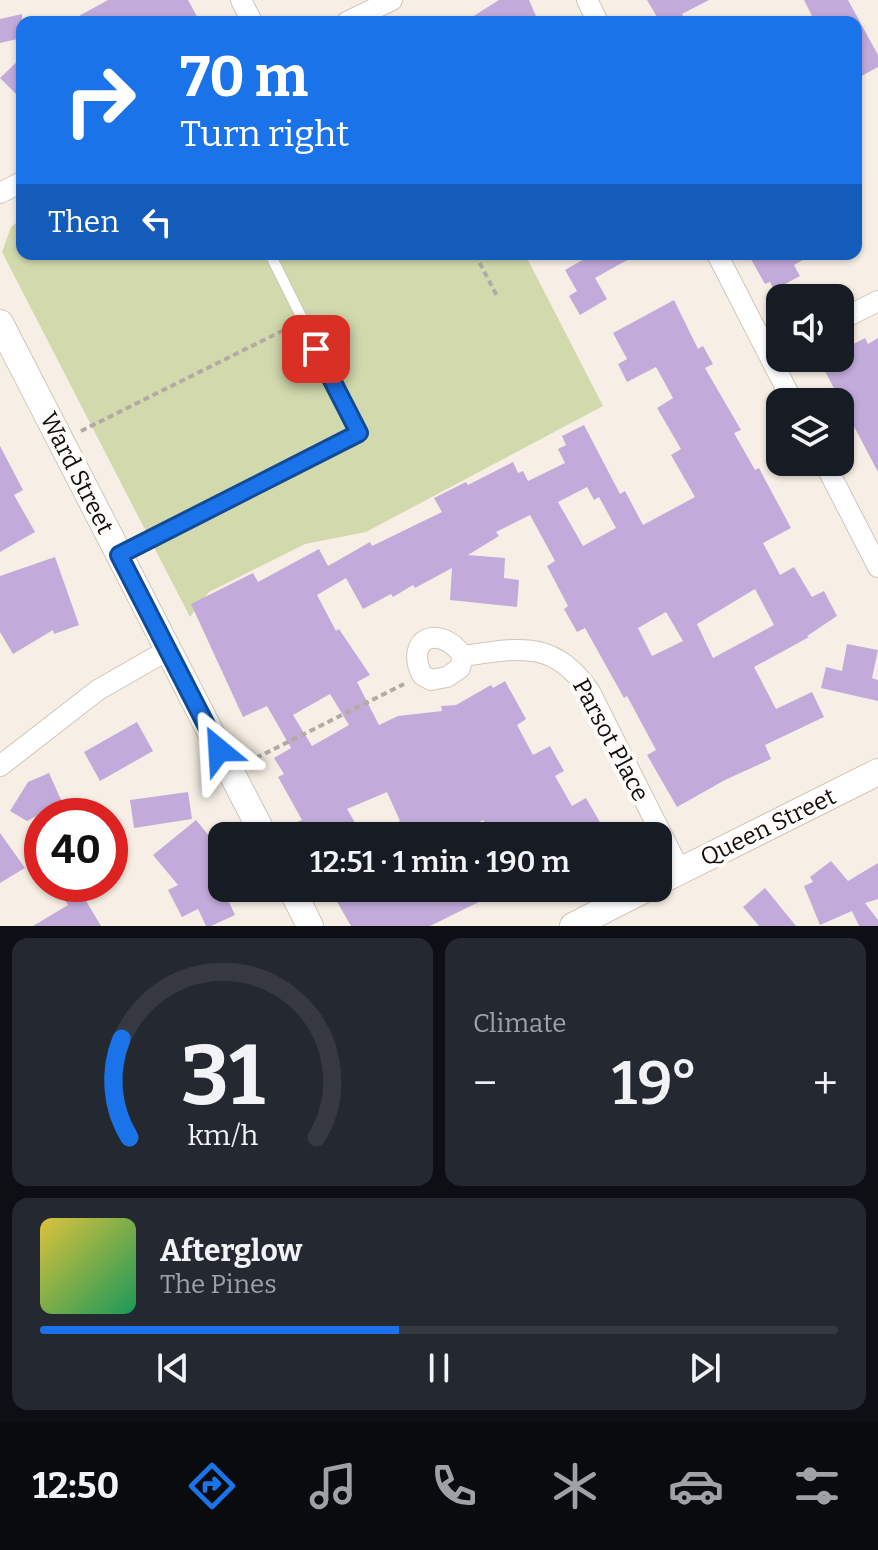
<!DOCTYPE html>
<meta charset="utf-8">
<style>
:root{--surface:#171b24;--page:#242831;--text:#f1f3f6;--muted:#9ea1a6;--line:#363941;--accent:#1a73e8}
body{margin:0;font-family:Bitter,serif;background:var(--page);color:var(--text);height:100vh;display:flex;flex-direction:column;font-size:30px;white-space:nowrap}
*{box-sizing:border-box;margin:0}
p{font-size:26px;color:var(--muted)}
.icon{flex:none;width:44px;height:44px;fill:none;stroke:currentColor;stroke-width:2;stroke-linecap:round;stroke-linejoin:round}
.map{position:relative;height:926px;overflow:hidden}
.sheet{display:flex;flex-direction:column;gap:12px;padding:12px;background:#0d0f14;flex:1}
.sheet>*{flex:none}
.banner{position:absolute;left:16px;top:16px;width:846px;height:244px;border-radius:16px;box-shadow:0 2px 6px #0004;background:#1a73e8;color:#fff;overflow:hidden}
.fabs{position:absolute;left:766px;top:284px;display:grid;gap:16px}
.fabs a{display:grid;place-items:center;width:88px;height:88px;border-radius:16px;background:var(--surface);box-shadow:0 2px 6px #0004;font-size:40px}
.speed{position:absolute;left:24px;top:798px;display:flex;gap:16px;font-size:40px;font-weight:700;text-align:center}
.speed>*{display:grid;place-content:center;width:104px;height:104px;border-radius:50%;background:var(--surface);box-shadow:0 2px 6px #0004;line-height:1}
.speed .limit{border:12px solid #d22;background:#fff;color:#111}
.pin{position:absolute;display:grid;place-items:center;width:68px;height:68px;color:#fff;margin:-34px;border-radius:16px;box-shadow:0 4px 12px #0006}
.me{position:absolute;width:88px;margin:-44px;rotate:333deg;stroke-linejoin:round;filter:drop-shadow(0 0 6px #0008)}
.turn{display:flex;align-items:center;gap:28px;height:168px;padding:0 32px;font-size:36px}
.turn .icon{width:104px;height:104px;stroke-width:2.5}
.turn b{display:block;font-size:56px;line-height:68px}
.then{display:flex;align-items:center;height:76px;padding:0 32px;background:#0003;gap:16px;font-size:30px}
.big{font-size:60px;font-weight:600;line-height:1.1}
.sheet .widget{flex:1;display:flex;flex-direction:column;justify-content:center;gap:12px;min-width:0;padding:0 28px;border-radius:16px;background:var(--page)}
.sheet .dial{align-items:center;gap:0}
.dial svg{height:208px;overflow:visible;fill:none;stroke:var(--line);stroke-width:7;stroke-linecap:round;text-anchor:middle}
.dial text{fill:var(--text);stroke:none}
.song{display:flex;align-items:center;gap:24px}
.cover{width:96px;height:96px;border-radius:12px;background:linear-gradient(135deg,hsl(50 70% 55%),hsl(150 70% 35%))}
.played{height:8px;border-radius:4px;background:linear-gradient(90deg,var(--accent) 45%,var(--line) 45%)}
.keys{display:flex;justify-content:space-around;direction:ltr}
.heat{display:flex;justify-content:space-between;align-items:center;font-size:44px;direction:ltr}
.sheet .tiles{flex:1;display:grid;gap:12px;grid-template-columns:1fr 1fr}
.widget:last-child{grid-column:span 2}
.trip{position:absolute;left:208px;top:822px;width:464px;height:80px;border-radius:16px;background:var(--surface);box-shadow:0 2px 6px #0004;font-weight:600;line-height:80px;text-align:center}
.dock{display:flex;height:128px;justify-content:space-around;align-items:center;background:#090b0e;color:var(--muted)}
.dock .icon{width:56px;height:56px}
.dock .active{color:var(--accent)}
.dock b{font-size:36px;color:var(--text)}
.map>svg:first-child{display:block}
</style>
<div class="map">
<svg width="878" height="926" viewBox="0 0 878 926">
<rect width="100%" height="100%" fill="#f7efe5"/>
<path fill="#d1d9ad" d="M22,218v36h503l78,152 -237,126 -61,12 -96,48 -19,25 -188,-365 9,-25z"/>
<path fill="#c2abda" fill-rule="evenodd" d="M108,0h80l12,22h-132z
M499,0h30l7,16 -13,6h-59z
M647,0h62l-27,14 2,3 -10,5h-14z
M804,0h44l30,55v12l-22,12v-57h-41z
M22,14v24l-22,5v-24z
M22,57v43l-22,-22z
M593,254h45l-43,24 12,21 -27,16 -11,-19 8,-5 -12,-21z
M748,254h65l-19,11 6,11 -26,14 -4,-8 -5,2z
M674,300l24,49 5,-3 10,18 -8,4 36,62 -7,3 21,37 4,-2 32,60 -28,15 17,32 14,-8 18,30 12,-6 13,25 -30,20 2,1 -55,30 22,42 36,-17 12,25 -59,28 6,14 -46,21 -48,27 -30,-52 9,-5 -29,-54 -3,2 -39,-70 -8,4 -13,-23 4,-3 -21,-40 8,-5 -25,-46 -34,17 3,4 -31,19 37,3 -1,20 15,2 -2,27 -67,-7 2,-32 -37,20 -2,-3 -20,12 -2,-3 -28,15 -17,-31 -29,17 19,36 3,-2 31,46 -13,7 22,43 19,-9 44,-5 -1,-5 15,-1 35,-20 2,3 12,-7 21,38 -9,6 16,30 17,-9 14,25 -9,5 17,30 14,-8 15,26 -20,12h-88l-10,-16 -26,15 -3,-5 -13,6h-67l26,-15 -13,-29 -40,17 16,27h-60l-6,-14 5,-2 -24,-43 6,-3 -10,-16 17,-10 -24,-42 -24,11 -52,-113 62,-31 5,9 61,-33 9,17 42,-24 2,4 70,-34 -8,-14 32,-16 2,3 45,-23 5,11 5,-2 5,10 37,-18 -7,-14 8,-4 -4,-9 22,-11 36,69 5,-3 18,34 52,-28 -24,-42 10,-6 -24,-41 16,-10 -17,-31 -29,15 -9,-18 9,-5 -14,-26zM587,487l7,13 5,-3 17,31 -33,18 -25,-44zM755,589l19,36 -61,33 -16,-34zM666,612l17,29 -31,15 -14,-28zM330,694l19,31 -37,21 -19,-31z
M865,338l3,6 10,-6v134l-60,-114h22v-7z
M0,446l23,44 -9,5 21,37 -35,20z
M55,557l24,68 -25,9 -1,-4 -40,24 -13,-22v-56z
M847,644l31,6 -6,28 6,2v21l-57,-13 5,-21 16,4z
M137,722l16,29 -53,30 -16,-29z
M49,773l13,29 -35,19 -17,-10 18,-29z
M188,792l4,27 -58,9 -4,-28z
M196,820l23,28 -11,9 27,58 -24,11h-5l-8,-17 -16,8 -14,-27 10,-5 -25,-30z
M0,833l25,35 -25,15z
M831,861l17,20 30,-18v36l-13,4 13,17v6h-19l-7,-15 -32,14 -16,-39 9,-4 -3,-5z
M357,888h150l-77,38h-79l-15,-26z
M765,888l31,38h-37l-16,-19z
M79,889l22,37h-68l35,-21 -4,-7z"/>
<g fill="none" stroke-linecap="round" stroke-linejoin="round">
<defs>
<path id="service" d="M122,554l237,-121 -89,-179"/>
<path id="minor" d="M241,0l11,22
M587,0l11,22
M347,22l45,-22
M0,193l22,-11
M717,254l76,148
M840,320l38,-19
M824,462l54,105
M463,656c-23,-33 -59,-18 -41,19l9,5 16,-3 13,-9 3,-12c56,-8 91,-17 127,36l90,179
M0,766l98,-76 70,-40"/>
<path id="tertiary" d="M0,323l264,513
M658,882l220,-110
M291,888l19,38
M573,926l74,-38"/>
</defs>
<use href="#service" stroke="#cec6bc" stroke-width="12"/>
<use href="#minor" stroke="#cec6bc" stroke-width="22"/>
<use href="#tertiary" stroke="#cec6bc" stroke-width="28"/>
<path stroke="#b1aba3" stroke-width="4" stroke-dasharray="6 4" stroke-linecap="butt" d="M475,254l22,42
M81,431l211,-105
M256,758l148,-74"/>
<use href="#service" stroke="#fff" stroke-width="10"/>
<use href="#minor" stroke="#fff" stroke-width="20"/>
<use href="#tertiary" stroke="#fff" stroke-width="26"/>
</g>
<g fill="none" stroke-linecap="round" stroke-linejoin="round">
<defs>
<path id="route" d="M219,750l-100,-195 240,-122 -43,-84"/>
</defs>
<use href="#route" stroke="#114b97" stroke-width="20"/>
<use href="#route" stroke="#1a73e8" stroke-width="14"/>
</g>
<g text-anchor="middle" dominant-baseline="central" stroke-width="8" stroke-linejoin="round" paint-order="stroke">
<g font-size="24" fill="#110f0b" stroke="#fffdfb">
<text transform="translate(77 473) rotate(63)">Ward Street</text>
<text transform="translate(611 740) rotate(62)">Parsot Place</text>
<text transform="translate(768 827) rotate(-26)">Queen Street</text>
</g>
</g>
</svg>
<div class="fabs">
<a><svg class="icon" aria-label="sound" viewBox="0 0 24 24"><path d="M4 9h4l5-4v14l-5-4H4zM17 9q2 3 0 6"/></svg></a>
<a><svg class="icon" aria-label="layers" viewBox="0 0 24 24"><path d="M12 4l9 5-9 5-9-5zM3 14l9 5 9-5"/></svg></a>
</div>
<div class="speed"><div class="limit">40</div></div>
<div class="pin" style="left:316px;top:349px;background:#d93025"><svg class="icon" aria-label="arrive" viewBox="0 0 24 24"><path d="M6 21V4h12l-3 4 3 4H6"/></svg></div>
<svg class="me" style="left:219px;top:750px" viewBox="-20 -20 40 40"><path d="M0-17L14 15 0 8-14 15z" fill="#1a73e8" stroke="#fff" stroke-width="4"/></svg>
<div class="trip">12:51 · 1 min · 190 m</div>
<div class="banner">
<div class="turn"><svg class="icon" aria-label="right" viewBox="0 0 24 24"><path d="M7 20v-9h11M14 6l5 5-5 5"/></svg><div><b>70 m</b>Turn right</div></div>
<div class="then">Then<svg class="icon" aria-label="left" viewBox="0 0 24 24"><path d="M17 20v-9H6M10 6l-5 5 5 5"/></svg></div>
</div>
</div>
<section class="sheet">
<div class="tiles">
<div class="widget dial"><svg viewBox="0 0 100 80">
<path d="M14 69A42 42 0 1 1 86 69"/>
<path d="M14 69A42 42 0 0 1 11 31" stroke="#1a73e8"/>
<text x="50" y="56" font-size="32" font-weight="700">31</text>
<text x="50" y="72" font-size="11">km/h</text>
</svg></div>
<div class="widget"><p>Climate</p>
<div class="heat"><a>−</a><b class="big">19°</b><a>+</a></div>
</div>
<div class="widget">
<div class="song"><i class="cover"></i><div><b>Afterglow</b><p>The Pines</p></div></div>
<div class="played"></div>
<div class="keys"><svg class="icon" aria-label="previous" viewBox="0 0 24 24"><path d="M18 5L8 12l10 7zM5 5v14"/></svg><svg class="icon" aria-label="pause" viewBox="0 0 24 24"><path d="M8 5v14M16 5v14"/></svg><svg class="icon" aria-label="next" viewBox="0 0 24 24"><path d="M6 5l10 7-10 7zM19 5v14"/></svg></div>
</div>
</div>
</section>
<nav class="dock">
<b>12:50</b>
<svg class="icon active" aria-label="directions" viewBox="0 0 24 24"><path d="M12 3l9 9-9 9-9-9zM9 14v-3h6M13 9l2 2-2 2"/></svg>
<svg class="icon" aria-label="music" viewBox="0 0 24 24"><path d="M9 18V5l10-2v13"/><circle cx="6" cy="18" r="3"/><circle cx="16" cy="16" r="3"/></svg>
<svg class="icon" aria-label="phone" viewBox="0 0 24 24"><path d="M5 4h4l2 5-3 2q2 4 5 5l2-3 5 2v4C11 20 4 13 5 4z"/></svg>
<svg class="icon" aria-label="climate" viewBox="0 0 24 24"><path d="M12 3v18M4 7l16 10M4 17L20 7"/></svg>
<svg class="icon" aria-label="car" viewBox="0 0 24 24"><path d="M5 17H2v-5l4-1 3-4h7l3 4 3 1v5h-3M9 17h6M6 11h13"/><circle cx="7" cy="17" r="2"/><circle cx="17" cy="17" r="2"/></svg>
<svg class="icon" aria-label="filters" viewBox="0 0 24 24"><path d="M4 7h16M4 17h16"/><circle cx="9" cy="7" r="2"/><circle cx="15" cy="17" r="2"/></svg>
</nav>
